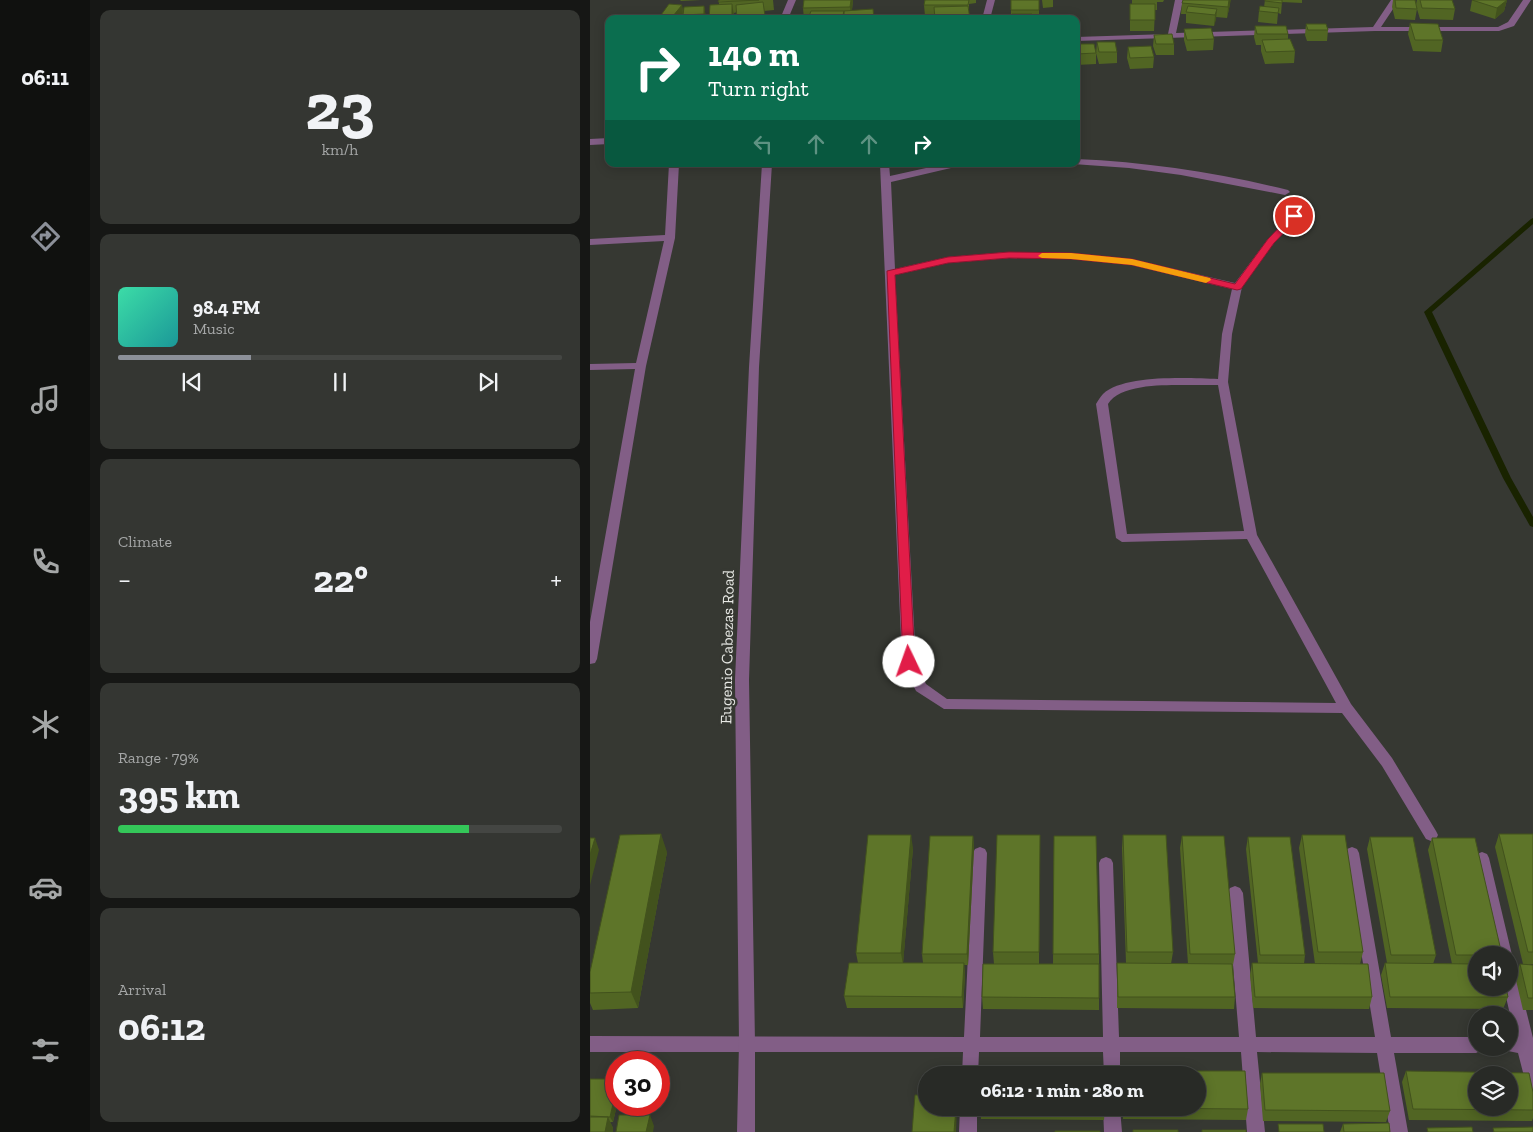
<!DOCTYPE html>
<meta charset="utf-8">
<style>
:root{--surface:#282a26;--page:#343632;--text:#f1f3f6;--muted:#a5a7a7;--line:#444643;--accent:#8c9099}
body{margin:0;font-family:"Zilla Slab",serif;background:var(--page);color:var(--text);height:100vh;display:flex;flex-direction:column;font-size:19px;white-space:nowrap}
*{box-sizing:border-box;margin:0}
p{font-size:16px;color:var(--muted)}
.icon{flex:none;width:28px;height:28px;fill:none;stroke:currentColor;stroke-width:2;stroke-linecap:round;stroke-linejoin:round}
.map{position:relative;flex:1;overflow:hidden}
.drawer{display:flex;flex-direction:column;gap:10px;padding:10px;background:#161715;width:500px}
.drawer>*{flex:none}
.hud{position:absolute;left:15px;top:15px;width:475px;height:152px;border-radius:10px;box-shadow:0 2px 12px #0003,0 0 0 1px var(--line);background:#0b6e4f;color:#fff;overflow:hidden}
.fabs{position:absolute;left:878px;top:946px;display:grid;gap:10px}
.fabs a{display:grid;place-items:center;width:50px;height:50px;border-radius:50%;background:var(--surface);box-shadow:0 2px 12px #0003,0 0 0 1px var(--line);font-size:25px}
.speed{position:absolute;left:15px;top:1051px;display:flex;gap:10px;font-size:25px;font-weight:700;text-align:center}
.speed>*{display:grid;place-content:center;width:65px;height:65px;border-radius:50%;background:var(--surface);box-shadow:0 2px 12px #0003,0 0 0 1px var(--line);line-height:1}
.speed .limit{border:8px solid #d22;background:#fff;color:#111}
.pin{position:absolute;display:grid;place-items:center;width:42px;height:42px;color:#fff;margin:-21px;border:2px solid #fff;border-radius:50%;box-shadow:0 1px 5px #0007}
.me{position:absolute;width:55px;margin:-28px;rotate:357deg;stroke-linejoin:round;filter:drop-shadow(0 0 4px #0008)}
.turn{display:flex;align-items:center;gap:18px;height:105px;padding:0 20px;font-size:22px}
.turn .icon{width:65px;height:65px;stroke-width:2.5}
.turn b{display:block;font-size:35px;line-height:42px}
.lanes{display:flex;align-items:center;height:48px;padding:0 20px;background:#0003;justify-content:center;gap:25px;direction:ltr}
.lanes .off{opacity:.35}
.big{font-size:38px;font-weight:700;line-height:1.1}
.drawer .widget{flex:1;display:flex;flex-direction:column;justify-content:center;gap:8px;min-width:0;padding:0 18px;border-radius:10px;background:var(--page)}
.drawer .dial{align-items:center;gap:0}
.dial b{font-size:65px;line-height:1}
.song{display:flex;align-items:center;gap:15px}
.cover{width:60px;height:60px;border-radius:8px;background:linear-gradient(135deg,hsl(160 70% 55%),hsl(180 70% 35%))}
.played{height:5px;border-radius:2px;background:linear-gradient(90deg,var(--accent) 30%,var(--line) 30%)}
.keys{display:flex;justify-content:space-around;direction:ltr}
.heat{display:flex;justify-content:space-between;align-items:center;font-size:28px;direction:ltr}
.charge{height:8px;border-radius:4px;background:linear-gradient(90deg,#34c759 79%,var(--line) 0)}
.trip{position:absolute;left:328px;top:1066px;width:288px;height:50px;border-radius:25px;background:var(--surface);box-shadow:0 2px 12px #0003,0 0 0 1px var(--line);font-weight:700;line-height:50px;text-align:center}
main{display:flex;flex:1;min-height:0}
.dock{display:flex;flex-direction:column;width:90px;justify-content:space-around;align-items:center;background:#10110f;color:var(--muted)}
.dock .icon{width:35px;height:35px}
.dock .selected{color:var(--accent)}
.dock b{font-size:22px;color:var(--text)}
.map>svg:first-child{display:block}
</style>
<main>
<nav class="dock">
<b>06:11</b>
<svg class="icon selected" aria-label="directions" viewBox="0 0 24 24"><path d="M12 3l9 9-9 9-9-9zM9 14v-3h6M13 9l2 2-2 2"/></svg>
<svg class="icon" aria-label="music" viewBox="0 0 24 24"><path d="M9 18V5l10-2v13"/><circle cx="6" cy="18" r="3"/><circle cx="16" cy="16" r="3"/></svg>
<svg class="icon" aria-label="phone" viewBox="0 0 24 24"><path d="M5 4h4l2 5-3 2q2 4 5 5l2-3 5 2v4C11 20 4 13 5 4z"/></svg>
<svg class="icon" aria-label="climate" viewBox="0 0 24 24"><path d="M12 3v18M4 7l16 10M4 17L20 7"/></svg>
<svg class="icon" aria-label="car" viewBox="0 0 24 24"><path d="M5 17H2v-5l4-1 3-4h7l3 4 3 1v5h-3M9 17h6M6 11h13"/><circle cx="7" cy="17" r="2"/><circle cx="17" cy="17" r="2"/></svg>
<svg class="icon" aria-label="filters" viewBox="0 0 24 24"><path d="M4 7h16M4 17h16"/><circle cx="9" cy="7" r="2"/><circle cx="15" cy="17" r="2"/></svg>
</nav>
<section class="drawer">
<div class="widget dial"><b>23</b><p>km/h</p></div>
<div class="widget">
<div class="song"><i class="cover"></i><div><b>98.4 FM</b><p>Music</p></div></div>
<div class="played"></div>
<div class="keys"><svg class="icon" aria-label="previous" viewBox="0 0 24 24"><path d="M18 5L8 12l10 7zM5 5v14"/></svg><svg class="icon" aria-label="pause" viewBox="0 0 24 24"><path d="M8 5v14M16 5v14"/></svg><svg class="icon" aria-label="next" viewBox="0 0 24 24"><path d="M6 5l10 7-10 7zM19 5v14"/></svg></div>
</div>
<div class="widget"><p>Climate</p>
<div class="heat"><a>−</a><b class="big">22°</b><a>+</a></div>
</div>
<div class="widget"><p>Range · 79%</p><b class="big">395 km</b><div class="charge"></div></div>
<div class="widget"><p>Arrival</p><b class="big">06:12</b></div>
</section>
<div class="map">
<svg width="943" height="1132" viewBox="0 0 943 1132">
<rect width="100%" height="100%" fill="#363832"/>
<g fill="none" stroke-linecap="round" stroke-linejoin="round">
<path fill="#192300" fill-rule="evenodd" d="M943,218v6l-101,88 79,166 22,39v10l-3,-1 -27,-48 -79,-166 107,-93z"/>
<path fill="#825e86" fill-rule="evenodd" d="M397,0h8l-5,19h-8z
M585,0h8l-7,33 197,-6 18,-27h8l-18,27h117l10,-5 15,-22h8l-17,26 -15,5h-124l-299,10v-4l92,-3z
M19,138v6l-19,1v-6z
M486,159c72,3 143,14 212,31l2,2 -5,3 -104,-20 -52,-7 -56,-4h3z
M79,164h10l-4,74 -29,128 -49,293 -2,4 -5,1v-42l45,-253 -45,1v-6l46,-1 28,-122 -74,4v-6l75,-4z
M290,164h9l1,12 54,-12h39l-5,3 -27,1 -60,14 4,87 53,-12 61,-5 62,1 60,6 104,24 33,-44 24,-25h6v4l-24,25 -32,44 -10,47 -4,48 29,153 94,169 41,54 44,73 2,4 -2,4 -5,2 -5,-2 -44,-73 -40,-53 -398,-4 -28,-18 -14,-29zM419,258l62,1 60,6 101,24 -10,45 -4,45c-28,-1 -94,-5 -115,15 -3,3 -5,7 -7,10l20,134 6,4 125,-3 89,164 -389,-4 -21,-15 -10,-22 -21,-387 53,-12zM590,385h38l26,146 -117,3 -19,-130c11,-19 52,-19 72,-19z
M390,847l5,2 2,4 -7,184h123l-4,-174 2,-4 5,-2 5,2 2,4 6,174h120l-12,-144 3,-5 5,-2 5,2 3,5 13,144h119l-30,-184 2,-4 5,-2 5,2 2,4 32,184h85v11h7l-1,2 -6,3h-82l14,79h-18l-13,-79 -120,-1 8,80h-18l-6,-80h-121v23h-16l-1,-23h-124l-1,23h-16l1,-23h-373v-16l374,1 9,-184 2,-4z
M892,852l5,2 2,4 23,97 -3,5v-5h-13l-21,-97 2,-4z
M919,967l6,2 2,5 16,64v52l-6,-2 -9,-35 -15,-3 -1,-2h7v-11h6l-11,-49h5z
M370,1108h17v24h-18z
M513,1108h17l2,24h-18z"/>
<path fill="#825e86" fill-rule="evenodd" d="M198,0h8l-8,19h-8z
M172,164h10l-13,203 -10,313 6,363v89h-18l2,-89 -4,-363 14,-313z"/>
</g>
<path fill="#516523" d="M90,0h21l-20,1z
M129,0h54l1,10 -10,1 1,8h-28v-7l-3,1v6h-25l10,-14z
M214,0h49l-1,10 22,9h-70l-1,-11z
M335,0h51v3l-7,1v8l-34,4h-10l-1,-11z
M421,0h28v19h-28z
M452,0h11v7l-10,1z
M542,0h32l-1,2h-6v8h-2l-1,21h-24v-27h2z
M675,0h37v3l-20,-1 -1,12 -3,-1 -1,11 -19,-2 1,-11 5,-4z
M803,0h22l1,4 1,-4h35l3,9 -2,11 -33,-1 -3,-10 -2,11 -20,-1 -3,-12z
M882,0h35l-3,11 -9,8 -25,-8z
M592,3l48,1 -3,14 -11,-1 -2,9 -28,-3v-9h-5z
M92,5l1,8 21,-7 2,13h-45v-4z
M820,23l33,17 -2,12 -28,-1 -5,-17z
M716,24l22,6 -1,11h-20l-2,-6z
M665,26l33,8v5l7,12 -1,12 -29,1 -4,-13v-6h-5l-2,-8z
M594,29l30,10 -1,11 -26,1 -3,-11z
M564,35l20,9v11h-18l-3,-9z
M507,42l20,10v11l-18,1 -3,-11z
M486,44l20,9v11l-20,1z
M538,47l26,10 -1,11 -23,1 -3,-11z
M909,834h34v130h-10l-28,-117z
M450,835l-1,129h14l1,-128 45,118v56l-116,-1 -1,-12 12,-33 -1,-12z
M533,835l50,117 -2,12h17l-8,-116 2,-12 53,118 -2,11 2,32 -1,12 -117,-1v-45h9l-4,-115z
M712,835l61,117 -3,12 12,33 -3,12 -116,-1 -3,-33 2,-12h6l-12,-114 2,-12 57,118 -1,9h11l-16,-116z
M383,836l1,12 -6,117h-4l1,10 -2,33h-116l-3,-12 14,-33 -2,-10 57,-105 -10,115h20l-1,-9z
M780,837l66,118 -3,9h19l-24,-114 4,-12 44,117v33l32,9 -5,12 -116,-1 -6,-33 4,-12h2l-20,-114z
M77,852l-29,156 -45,2 -3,-7v-31z
M930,964l13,1v45h-10l-8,-34z
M533,1071h122l3,38 -2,11 -123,-1v-11h73v-33h-73z
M816,1071l127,21v26l-1,3 -123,-1 -7,-38z
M672,1073l128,38 -4,11 -123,-1 -3,-37z
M0,1079l27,26 -4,17h-3l3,6 -23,4z
M390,1108h125l-1,12 -123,-1z
M753,1124l47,8h-50z"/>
<path fill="#42521d" d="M261,0h2l-2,18 -1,-11z
M639,0h2l-1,4 -3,14 1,-11z
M917,0l-3,11 -9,8 2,-11z
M142,4l2,11v4h-2z
M92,5l1,11 -1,3h-9v-3z
M114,6l2,11v2h-1l-1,-5z
M627,9l-1,11 -2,6 1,-11z
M71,834l6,18 -29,156 -7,-16z
M321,835l2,13 -10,117 -2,-12z
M383,836l1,12 -6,117 -1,-11z
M5,838l4,12 -9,35v-30z
M374,963l1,12 -2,33 -1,-11z
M26,1091l1,14 -4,17 -3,-5z
M366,1108h1l-1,24h-2z
M60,1115l4,11 -1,6h-7z
M18,1117l5,11v4h-8z"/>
<path fill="#5e7529" stroke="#42521d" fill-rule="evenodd" d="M129,0h40l-41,2z
M214,0h47l-1,7 -47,1z
M335,0h44l-1,5h-44z
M421,0h28v10h-28z
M593,0h46l-1,7 -46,-4z
M675,0h17v3l-17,-2z
M805,0h20l2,9 -21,-1z
M830,0h32l3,9 -33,-1z
M882,0h35l-10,8z
M173,2l2,14 -28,3 -1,-14z
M79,4l13,1 -9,11 -12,-1z
M142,4v14l-23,1 1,-14z
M540,4h25v16h-25z
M114,6v8l-21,1 1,-8z
M378,6l2,13h-35l-1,-12z
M598,6l29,3 -2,6 -29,-3z
M670,6l19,2 -1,5 -19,-2z
M283,9l1,10h-30v-8z
M221,11h33l-2,8h-34z
M422,14h20v5h-21z
M111,17v2h-27v-1z
M820,23l28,1 5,16h-28z
M716,24h20l2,6h-20z
M665,26h31l2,8h-31z
M621,28l3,11 -27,1 -3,-11z
M582,34l2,10h-18l-2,-9z
M700,39l5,12 -29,1 -4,-12z
M507,42h18l2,10h-18z
M486,44h18l2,9 -20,1z
M561,46l3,11 -24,1 -2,-11z
M71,834l-30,158 -41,1v-21l30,-137z
M909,834h34v118h-5z
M278,835h43l-10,118h-45z
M407,835h43l-1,117h-46z
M533,835h43l7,117h-46z
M712,835h43l18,117h-45z
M340,836h43l-6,118h-45z
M464,836h42l3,118h-46z
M592,836h42l11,118h-45z
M658,837h42l15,118h-45z
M780,837h43l23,118h-45z
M0,838h5l-5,17z
M842,838h43l27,117h-46z
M259,963h115l-2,34 -118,-1z
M527,963l115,1 3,33h-117z
M662,963l116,1 4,33h-117z
M795,963l91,1v24h30l2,9h-118z
M393,964h116v34l-117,-1z
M930,964l13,1v33h-5z
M392,1071h122v4h-122z
M533,1071h122l3,38 -124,-1h72v-33h-73z
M816,1071l123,2 4,19v18l-120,-1zM886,1075h33v33h-33z
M672,1073h122l6,38 -125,-1z
M0,1079h26v12l-6,26 -20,-1z
M325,1095h11v13h30l-2,24h-42z
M390,1108h125v1z
M29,1115h31l-4,17h-30z
M0,1117h18l-3,15h-15z
M799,1123l1,9h-46l-1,-8z
M688,1124h45l1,8h-45z
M882,1127l1,5h-45l-1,-4z
M943,1127v5h-39l-1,-4z
M543,1130h45v2h-45z
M612,1130h44v2h-44z
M465,1131h45v1h-45z"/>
<path fill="#e11d48" stroke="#92132f" d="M704,214l4,1v3l-24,25 -33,46 -4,1 -105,-25 -61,-6 -62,-1 -61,5 -53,12 20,387 -2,4h-9l-1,-4 -16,-391 61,-14 61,-5 62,1 61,6 103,25 33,-45 23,-24z"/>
<path fill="#f59e0b" d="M481,253l61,6 78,19 1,2 -5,3 -74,-18 -61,-6 -29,-1 -4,-2 4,-3z"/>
<g text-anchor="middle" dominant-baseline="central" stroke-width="5" stroke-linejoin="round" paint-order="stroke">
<g font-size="16" fill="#e7e8e4" stroke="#363832">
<text transform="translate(137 647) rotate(-89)">Eugenio Cabezas Road</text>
</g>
</g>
</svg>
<div class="fabs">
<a><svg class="icon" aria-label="sound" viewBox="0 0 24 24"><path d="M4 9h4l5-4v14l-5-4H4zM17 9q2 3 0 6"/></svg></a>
<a><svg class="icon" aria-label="search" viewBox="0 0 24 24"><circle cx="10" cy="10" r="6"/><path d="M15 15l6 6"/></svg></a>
<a><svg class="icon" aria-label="layers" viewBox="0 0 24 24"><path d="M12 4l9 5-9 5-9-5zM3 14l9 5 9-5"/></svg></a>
</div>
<div class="speed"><div class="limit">30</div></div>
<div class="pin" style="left:704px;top:216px;background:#d93025"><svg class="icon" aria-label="arrive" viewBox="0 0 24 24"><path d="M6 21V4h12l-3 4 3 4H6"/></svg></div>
<svg class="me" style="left:319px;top:662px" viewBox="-20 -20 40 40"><circle r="19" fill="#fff"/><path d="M0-13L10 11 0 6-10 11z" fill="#e11d48"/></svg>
<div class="trip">06:12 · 1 min · 280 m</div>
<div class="hud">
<div class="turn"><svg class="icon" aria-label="right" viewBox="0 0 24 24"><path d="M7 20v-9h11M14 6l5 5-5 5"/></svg><div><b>140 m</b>Turn right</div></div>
<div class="lanes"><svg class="icon off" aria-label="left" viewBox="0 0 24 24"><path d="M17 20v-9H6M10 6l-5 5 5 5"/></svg><svg class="icon off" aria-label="ahead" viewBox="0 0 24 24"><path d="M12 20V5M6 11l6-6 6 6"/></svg><svg class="icon off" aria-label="ahead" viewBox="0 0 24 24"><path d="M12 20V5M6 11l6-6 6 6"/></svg><svg class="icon" aria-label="right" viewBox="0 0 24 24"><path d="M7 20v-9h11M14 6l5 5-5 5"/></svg></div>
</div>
</div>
</main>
